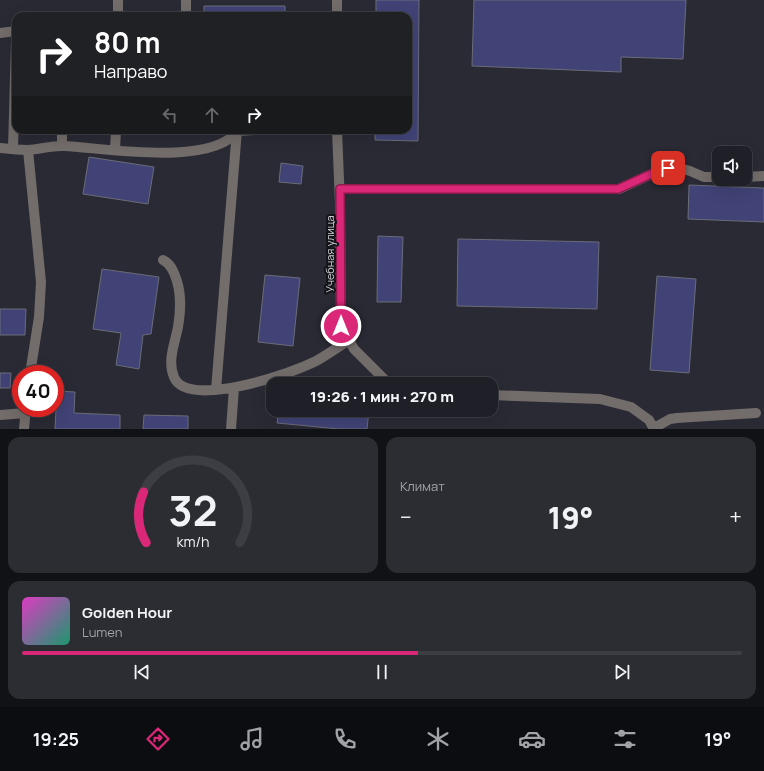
<!DOCTYPE html>
<html lang="ru">
<meta charset="utf-8">
<style>
:root{--surface:#1f2027;--page:#2c2d33;--text:#f1f3f6;--muted:#a1a3a7;--line:#3c3e44;--accent:#db2777}
body{margin:0;font-family:Manrope,sans-serif;background:var(--page);color:var(--text);height:100vh;display:flex;flex-direction:column;font-size:15px;white-space:nowrap}
*{box-sizing:border-box;margin:0}
p{font-size:13px;color:var(--muted)}
.icon{flex:none;width:22px;height:22px;fill:none;stroke:currentColor;stroke-width:2;stroke-linecap:round;stroke-linejoin:round}
.map{position:relative;height:429px;overflow:hidden}
.side{display:flex;flex-direction:column;gap:8px;padding:8px;background:#111215;flex:1}
.side>*{flex:none}
.hud{position:absolute;left:12px;top:12px;width:400px;height:122px;border-radius:12px;box-shadow:0 4px 16px #0002,0 0 0 1px var(--line);background:#202124;color:#fff;overflow:hidden}
.fabs{position:absolute;left:712px;top:146px;display:grid;gap:8px}
.fabs a{display:grid;place-items:center;width:40px;height:40px;border-radius:8px;background:var(--surface);box-shadow:0 4px 16px #0002,0 0 0 1px var(--line);font-size:20px}
.speed{position:absolute;left:12px;top:365px;display:flex;gap:8px;font-size:20px;font-weight:700;text-align:center}
.speed>*{display:grid;place-content:center;width:52px;height:52px;border-radius:50%;background:var(--surface);box-shadow:0 4px 16px #0002,0 0 0 1px var(--line);line-height:1}
.speed .limit{border:6px solid #d22;background:#fff;color:#111}
.pin{position:absolute;display:grid;place-items:center;width:34px;height:34px;color:#fff;margin:-17px;border-radius:8px;box-shadow:0 2px 6px #0006}
.me{position:absolute;width:44px;margin:-22px;rotate:0deg;stroke-linejoin:round;filter:drop-shadow(0 0 3px #0008)}
.turn{display:flex;align-items:center;gap:14px;height:84px;padding:0 16px;font-size:18px}
.turn .icon{width:52px;height:52px;stroke-width:2.5}
.turn b{display:block;font-size:28px;line-height:34px}
.lanes{display:flex;align-items:center;height:38px;padding:0 16px;background:#0003;justify-content:center;gap:20px;direction:ltr}
.lanes .off{opacity:.35}
.big{font-size:30px;font-weight:800;line-height:1.1}
.side .tile{flex:1;display:flex;flex-direction:column;justify-content:center;gap:6px;min-width:0;padding:0 14px;border-radius:12px;background:var(--page)}
.side .dial{align-items:center;gap:0}
.dial svg{height:104px;overflow:visible;fill:none;stroke:var(--line);stroke-width:7;stroke-linecap:round;text-anchor:middle}
.dial text{fill:var(--text);stroke:none}
.song{display:flex;align-items:center;gap:12px}
.cover{width:48px;height:48px;border-radius:6px;background:linear-gradient(135deg,hsl(310 70% 55%),hsl(160 70% 35%))}
.played{height:4px;border-radius:2px;background:linear-gradient(90deg,var(--accent) 55%,var(--line) 55%)}
.keys{display:flex;justify-content:space-around;direction:ltr}
.heat{display:flex;justify-content:space-between;align-items:center;font-size:22px;direction:ltr}
.side .tiles{flex:1;display:grid;gap:8px;grid-template-columns:1fr 1fr}
.tile:last-child{grid-column:span 2}
.trip{position:absolute;left:266px;top:377px;width:232px;height:40px;border-radius:12px;background:var(--surface);box-shadow:0 4px 16px #0002,0 0 0 1px var(--line);font-weight:800;line-height:40px;text-align:center}
.tab-bar{display:flex;height:64px;justify-content:space-around;align-items:center;background:#0c0d10;color:var(--muted)}
.tab-bar .icon{width:28px;height:28px}
.tab-bar .selected{color:var(--accent)}
.tab-bar b{font-size:18px;color:var(--text)}
.map>svg:first-child{display:block}
</style>
<div class="map">
<svg width="764" height="429" viewBox="0 0 764 429">
<rect width="100%" height="100%" fill="#292a34"/>
<path fill="#414376" stroke="#6b6c78" d="M376,0h43l-1,141 -43,-1v-10h33v-115h-32z
M474,0h212l-3,59 -62,-2v15l-149,-6z
M204,6h81v10h-81z
M89,157l65,10 -6,37 -65,-10z
M281,163l22,3 -2,18 -22,-2z
M689,185l75,3v34l-76,-3z
M378,236l25,1 -2,65h-24z
M458,239l141,3 -2,67 -140,-3z
M102,269l57,8 -8,57 -8,1 -4,34 -23,-4 5,-32 -28,-4z
M265,275l35,3 -7,68 -35,-4z
M657,276l39,3 -7,94 -39,-3z
M0,309h26l-1,26h-25z
M0,373h11l-1,15h-10z
M57,391l18,1 -1,21 46,2v14h-65z
M279,410h90l-2,19h-28l-62,-6z
M144,415l44,1v13h-45z"/>
<g fill="none" stroke-linecap="round" stroke-linejoin="round">
<path stroke="#726c6a" stroke-width="10" d="M186,0v16
M118,16v-16
M337,16v-16
M0,33l16,-2
M337,130l3,74 1,122 13,23 35,35
M62,146v-16
M0,148c9,1 18,2 27,2 12,0 25,-5 37,-4 41,2 146,21 174,-15l16,-1
M13,149l3,-108
M28,150l13,132 -2,35 -9,57
M115,150l1,-20
M745,177l19,-1
M340,189h279l41,-19 16,-3 14,4 14,6h15
M163,260c6,3 9,8 11,13 8,18 7,36 4,54 -3,16 -11,34 -4,50 13,33 119,-4 142,-16 11,-6 22,-14 33,-21
M216,390l21,-260
M491,395l109,4 31,8 18,13 5,9
M0,415l25,-2
M654,428l16,-9 7,-1 79,-5
M24,429l2,-21
M231,429l3,-41"/>
</g>
<g fill="none" stroke-linecap="round" stroke-linejoin="round">
<defs>
<path id="route" d="M341,326l-1,-137h278l42,-19 8,-2"/>
</defs>
<use href="#route" stroke="#8e194d" stroke-width="10"/>
<use href="#route" stroke="#db2777" stroke-width="7"/>
</g>
<g text-anchor="middle" dominant-baseline="central" stroke-width="4" stroke-linejoin="round" paint-order="stroke">
<g font-size="11" fill="#d1d2d9" stroke="#131318">
<text transform="translate(329 254) rotate(-90)">Учебная улица</text>
</g>
</g>
</svg>
<div class="fabs">
<a><svg class="icon" aria-label="sound" viewBox="0 0 24 24"><path d="M4 9h4l5-4v14l-5-4H4zM17 9q2 3 0 6"/></svg></a>
</div>
<div class="speed"><div class="limit">40</div></div>
<div class="pin" style="left:668px;top:168px;background:#d93025"><svg class="icon" aria-label="arrive" viewBox="0 0 24 24"><path d="M6 21V4h12l-3 4 3 4H6"/></svg></div>
<svg class="me" style="left:341px;top:326px" viewBox="-20 -20 40 40"><circle r="17" fill="#db2777" stroke="#fff" stroke-width="3"/><path d="M0-11L8 9 0 5-8 9z" fill="#fff"/></svg>
<div class="trip">19:26 · 1 мин · 270 m</div>
<div class="hud">
<div class="turn"><svg class="icon" aria-label="right" viewBox="0 0 24 24"><path d="M7 20v-9h11M14 6l5 5-5 5"/></svg><div><b>80 m</b>Направо</div></div>
<div class="lanes"><svg class="icon off" aria-label="left" viewBox="0 0 24 24"><path d="M17 20v-9H6M10 6l-5 5 5 5"/></svg><svg class="icon off" aria-label="ahead" viewBox="0 0 24 24"><path d="M12 20V5M6 11l6-6 6 6"/></svg><svg class="icon" aria-label="right" viewBox="0 0 24 24"><path d="M7 20v-9h11M14 6l5 5-5 5"/></svg></div>
</div>
</div>
<section class="side">
<div class="tiles">
<div class="tile dial"><svg viewBox="0 0 100 80">
<path d="M14 69A42 42 0 1 1 86 69"/>
<path d="M14 69A42 42 0 0 1 12 30" stroke="#db2777"/>
<text x="50" y="56" font-size="32" font-weight="700">32</text>
<text x="50" y="72" font-size="11">km/h</text>
</svg></div>
<div class="tile"><p>Климат</p>
<div class="heat"><a>−</a><b class="big">19°</b><a>+</a></div>
</div>
<div class="tile">
<div class="song"><i class="cover"></i><div><b>Golden Hour</b><p>Lumen</p></div></div>
<div class="played"></div>
<div class="keys"><svg class="icon" aria-label="previous" viewBox="0 0 24 24"><path d="M18 5L8 12l10 7zM5 5v14"/></svg><svg class="icon" aria-label="pause" viewBox="0 0 24 24"><path d="M8 5v14M16 5v14"/></svg><svg class="icon" aria-label="next" viewBox="0 0 24 24"><path d="M6 5l10 7-10 7zM19 5v14"/></svg></div>
</div>
</div>
</section>
<nav class="tab-bar">
<b>19:25</b>
<svg class="icon selected" aria-label="directions" viewBox="0 0 24 24"><path d="M12 3l9 9-9 9-9-9zM9 14v-3h6M13 9l2 2-2 2"/></svg>
<svg class="icon" aria-label="music" viewBox="0 0 24 24"><path d="M9 18V5l10-2v13"/><circle cx="6" cy="18" r="3"/><circle cx="16" cy="16" r="3"/></svg>
<svg class="icon" aria-label="phone" viewBox="0 0 24 24"><path d="M5 4h4l2 5-3 2q2 4 5 5l2-3 5 2v4C11 20 4 13 5 4z"/></svg>
<svg class="icon" aria-label="climate" viewBox="0 0 24 24"><path d="M12 3v18M4 7l16 10M4 17L20 7"/></svg>
<svg class="icon" aria-label="car" viewBox="0 0 24 24"><path d="M5 17H2v-5l4-1 3-4h7l3 4 3 1v5h-3M9 17h6M6 11h13"/><circle cx="7" cy="17" r="2"/><circle cx="17" cy="17" r="2"/></svg>
<svg class="icon" aria-label="filters" viewBox="0 0 24 24"><path d="M4 7h16M4 17h16"/><circle cx="9" cy="7" r="2"/><circle cx="15" cy="17" r="2"/></svg>
<b>19°</b>
</nav>
